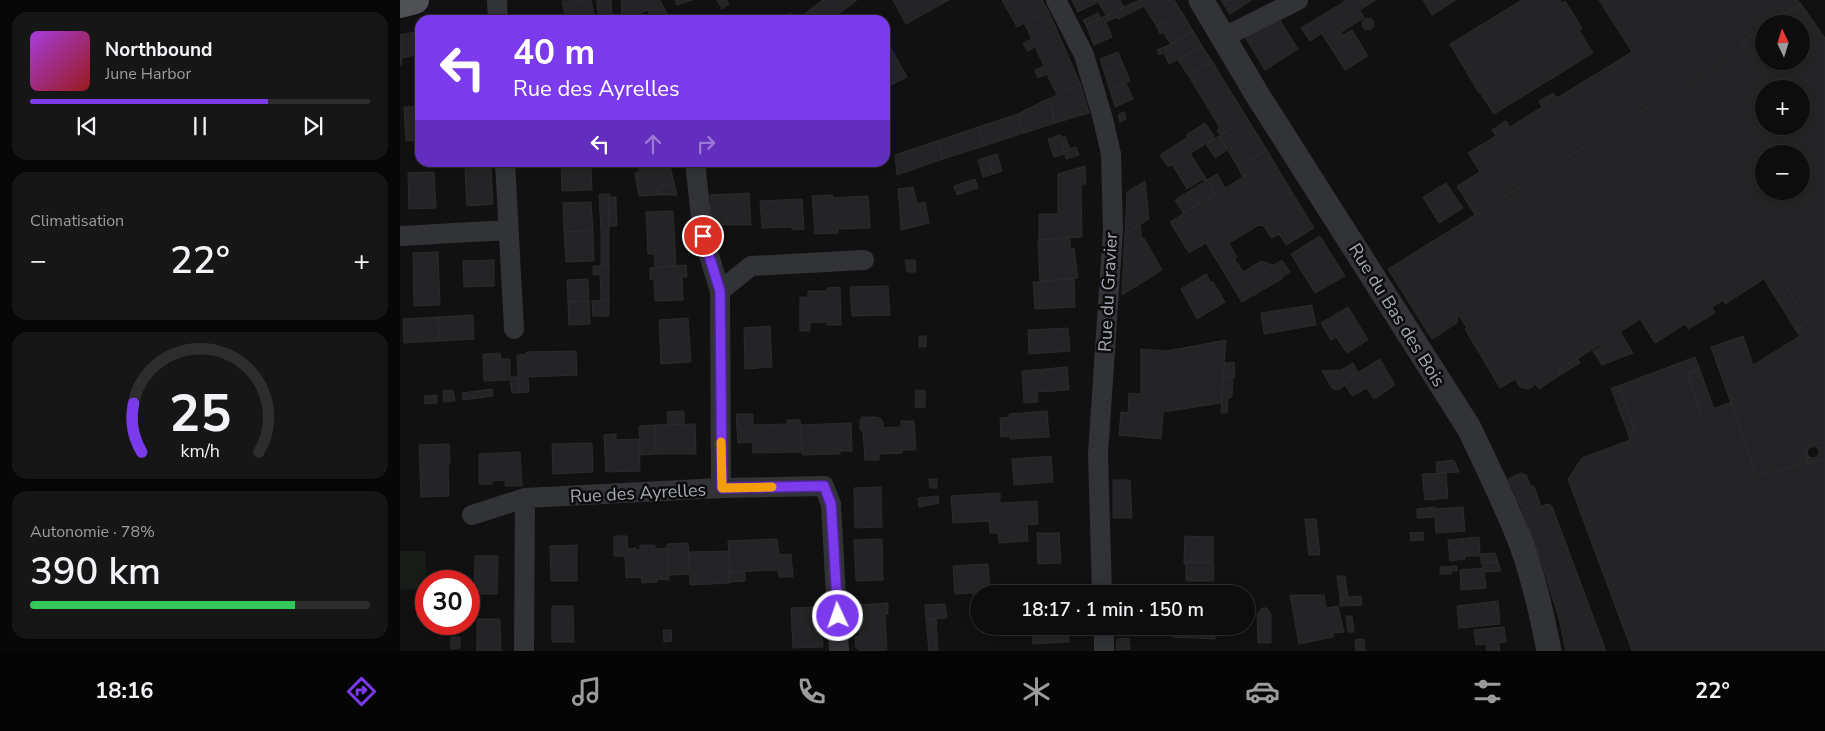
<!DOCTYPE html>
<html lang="fr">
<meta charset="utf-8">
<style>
:root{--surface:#0d0d0e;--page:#161617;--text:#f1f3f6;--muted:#9a9c9e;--line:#2d2d2e;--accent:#7c3aed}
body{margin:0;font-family:"Nunito Sans",sans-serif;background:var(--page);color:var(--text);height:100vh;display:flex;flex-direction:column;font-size:19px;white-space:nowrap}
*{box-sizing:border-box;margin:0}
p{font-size:16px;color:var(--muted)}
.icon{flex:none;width:28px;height:28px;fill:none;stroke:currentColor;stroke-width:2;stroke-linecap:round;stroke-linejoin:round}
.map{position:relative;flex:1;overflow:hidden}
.side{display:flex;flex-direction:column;gap:12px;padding:12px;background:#070708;width:400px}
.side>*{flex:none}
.top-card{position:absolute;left:15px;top:15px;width:475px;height:152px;border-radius:15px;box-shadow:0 2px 8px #0003,0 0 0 1px var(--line);background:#7c3aed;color:#fff;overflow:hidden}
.needle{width:32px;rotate:356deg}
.buttons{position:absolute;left:1355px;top:15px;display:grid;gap:10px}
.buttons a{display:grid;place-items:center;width:55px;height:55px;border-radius:50%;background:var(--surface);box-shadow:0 2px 8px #0003,0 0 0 1px var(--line);font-size:25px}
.speed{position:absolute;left:15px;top:570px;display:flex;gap:10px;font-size:25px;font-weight:700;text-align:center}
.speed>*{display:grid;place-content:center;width:65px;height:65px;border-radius:50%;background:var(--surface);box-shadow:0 2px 8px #0003,0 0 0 1px var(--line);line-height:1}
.speed .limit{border:8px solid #d22;background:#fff;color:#111}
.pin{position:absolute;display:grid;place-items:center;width:42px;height:42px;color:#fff;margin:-21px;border:2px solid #fff;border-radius:50%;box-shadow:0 1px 5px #0007}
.me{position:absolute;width:55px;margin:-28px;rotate:357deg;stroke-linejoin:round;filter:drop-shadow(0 0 4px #0008)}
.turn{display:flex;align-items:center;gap:18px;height:105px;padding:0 15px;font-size:22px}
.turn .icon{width:65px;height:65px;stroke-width:2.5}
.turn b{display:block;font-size:35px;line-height:42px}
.lanes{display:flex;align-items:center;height:48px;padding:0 15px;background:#0003;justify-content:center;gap:25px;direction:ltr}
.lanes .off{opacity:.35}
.big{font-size:38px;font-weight:600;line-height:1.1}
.side .widget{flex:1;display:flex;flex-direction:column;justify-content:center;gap:8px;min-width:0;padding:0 18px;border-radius:15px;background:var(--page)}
.side .dial{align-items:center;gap:0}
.dial svg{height:130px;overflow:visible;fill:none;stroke:var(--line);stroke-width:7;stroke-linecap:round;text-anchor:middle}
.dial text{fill:var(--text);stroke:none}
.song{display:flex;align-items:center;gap:15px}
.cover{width:60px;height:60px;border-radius:8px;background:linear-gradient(135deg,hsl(280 70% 55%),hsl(0 70% 35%))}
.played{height:5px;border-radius:2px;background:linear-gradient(90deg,var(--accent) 70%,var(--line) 70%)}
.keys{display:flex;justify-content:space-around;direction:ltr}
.heat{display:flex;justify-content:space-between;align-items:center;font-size:28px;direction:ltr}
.charge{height:8px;border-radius:4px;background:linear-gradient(90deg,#34c759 78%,var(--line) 0)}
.trip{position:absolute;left:570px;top:585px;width:285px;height:50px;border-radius:25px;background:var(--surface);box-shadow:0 2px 8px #0003,0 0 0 1px var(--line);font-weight:600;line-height:50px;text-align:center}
.dock{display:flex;height:80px;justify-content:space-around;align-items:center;background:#050506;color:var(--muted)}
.dock .icon{width:35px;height:35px}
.dock .selected{color:var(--accent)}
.dock b{font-size:22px;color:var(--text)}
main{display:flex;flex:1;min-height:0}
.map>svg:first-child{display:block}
</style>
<main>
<section class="side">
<div class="widget">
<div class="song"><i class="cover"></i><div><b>Northbound</b><p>June Harbor</p></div></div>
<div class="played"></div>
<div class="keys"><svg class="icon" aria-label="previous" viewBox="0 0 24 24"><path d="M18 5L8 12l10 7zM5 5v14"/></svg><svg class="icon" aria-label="pause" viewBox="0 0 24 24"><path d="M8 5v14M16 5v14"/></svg><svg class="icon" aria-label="next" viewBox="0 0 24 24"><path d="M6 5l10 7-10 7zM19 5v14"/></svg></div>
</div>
<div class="widget"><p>Climatisation</p>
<div class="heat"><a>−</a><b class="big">22°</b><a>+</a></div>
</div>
<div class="widget dial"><svg viewBox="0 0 100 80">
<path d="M14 69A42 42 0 1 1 86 69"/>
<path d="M14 69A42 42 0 0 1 9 39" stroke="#7c3aed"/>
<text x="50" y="56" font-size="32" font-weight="700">25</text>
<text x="50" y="72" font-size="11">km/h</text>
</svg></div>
<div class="widget"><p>Autonomie · 78%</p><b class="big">390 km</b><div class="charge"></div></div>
</section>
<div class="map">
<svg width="1425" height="651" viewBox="0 0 1425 651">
<rect width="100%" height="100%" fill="#111112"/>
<path fill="#181c18" d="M0,551h26v38l-26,1z"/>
<path fill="#242426" stroke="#2b2b2e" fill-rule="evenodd" d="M191,0l4,20h-29l-4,-19z
M197,0h14l1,20h-10l-1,-6h-3z
M221,0h39l9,18 -18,2 -3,-10 -6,2 -2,3 -18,5z
M275,0h17l-15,5z
M317,0h10l2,4 -7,5z
M423,0h34l-26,20h-36z
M493,0h56l-43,24z
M602,0h40l6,10 -31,17z
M672,0h48l4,7 -18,8 -8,-13 -20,10z
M739,0h35l9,14 -26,13 -13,-21 -26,13 -1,-2 -7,3 -3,-5z
M821,0h31l-22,14z
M947,0h29l-66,41 -9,-13z
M1023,0h33l-24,15z
M1122,0h38l2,3 3,-2 17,27 -3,2 14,23 -99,61 -14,-22 -1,1 -29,-49z
M1199,0h198l4,4 -17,11 4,6 -5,3h-19v12l-3,2 -4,-6 -16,10 4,5 -270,168 -18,-29 23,-14 -12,-19 28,-17 -4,-6 14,-9 4,6 32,-20 -3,-6 14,-8 4,5 75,-46z
M1401,4l24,34v403l-21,5 4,17 -51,13 -46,-129 32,-11 10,29 47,-29 -5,-7 13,-8 -32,-50 -51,33 -2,-4 -11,7 3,6 -27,16 -3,-5 -30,19 -15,-24 -20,13 13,21 -31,12 -9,-14 9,-5 -1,-2 -43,27 2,4 -21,14 -3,-5 -7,5 -9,-2 -5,-8 -15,9 -35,-59 2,-1 -9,-14 -1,9 -25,16 -44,-70 357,-222 -4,-5 16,-10 4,6 3,-2v25h37v-37h-18l5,-3 -4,-6zM1364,89h37v37h-37zM1364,154h37v37h-37z
M648,10l32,73 -23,12 -10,-21 -9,4 -3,-8 9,-4 -9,-19 -8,4 -4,-8 9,-4 -8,-16z
M960,10l4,8 -23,14 2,3 9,-5 16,26 -23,14 -23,-36z
M390,13l5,7h-18z
M698,13l2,5 -14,7 -3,-5z
M783,14l10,17 -22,13 -8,-12 -3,2 -3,-7z
M707,15l3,5 -4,2 6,15 -18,8 -8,-20z
M878,17l20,32 -33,21 -20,-33z
M962 24a6 6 0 1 1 12 0a6 6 0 1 1-12 0Z
M20,31v23l-19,4 1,6 -2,1v-30z
M793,31l9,15 -33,18 -5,-11 -5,2 -2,-5 14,-6z
M488,43l19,34 -22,11v-43z
M802,46l10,15 -24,14 -10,-15z
M718,52l5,12 -19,7 -4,-12z
M812,61l35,57 -27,17 -3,-5 3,-2 -32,-53z
M723,64l7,17 -20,9 -6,-19z
M680,83l9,30 -34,10 -6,-24z
M726,83l7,16 -18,8 -5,-17z
M649,98l6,25 -31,10 -6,-19z
M20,106v38h-3v-4l-11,1 -2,-34z
M724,112l2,7 -6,3 -2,-7z
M618,114l6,19 -40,13 -6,-19z
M847,118l20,32 -29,17 -19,-31z
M805,123l10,15 -47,29 -8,-12 28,-18 -2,-2z
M578,127l6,19 -41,13 -6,-18z
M660,135l4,12 -2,1 2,6 -10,3 -6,-18z
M665,136l5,13 6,-2 3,8 -13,4 -5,-21z
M819,136l8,14 -12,8 -9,-14z
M537,141l6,18 -46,16 -2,-20z
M867,150l5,9 -29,18 -5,-10z
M790,153l17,27 -2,2 -2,-3 -16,10 -15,-25z
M597,154l5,17 -9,3 -6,-17z
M587,157l6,17 -10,3 -5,-17z
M872,159l20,33 -103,61 -19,-31z
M161,162h30l1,28 -30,1z
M269,162l5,21 -17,4 2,8 -20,1 -4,-23 4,-1 -1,-9z
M685,166l1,18h-5l1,53 -43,3v-26h19v-40z
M91,168l2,36 -26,2 -2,-37z
M34,172l2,36 -27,1 -1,-36z
M817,174l8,14 -9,6 -9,-14z
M575,179l3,9 -21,7 -3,-9z
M807,180l9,14 -16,10 -9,-14z
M745,181l4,38 -24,15 2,-42z
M274,183l3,12h-18l-2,-8z
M1046,183l17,25 -24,15 -16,-26z
M513,187l4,17 8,-2 4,21 -28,7 -3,-41z
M791,190l9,14 -17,9 -8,-13z
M892,192l22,36 -28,17 -7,-11 -8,4 -7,-12 -5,-1 -30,18 8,14 -3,1 9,14 18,-11 12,4 -39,24 -28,-46z
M349,193l2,32h-29v4l-10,1 -2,-35z
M199,194h11l-1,36h-8z
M433,195v3l35,-2 2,32 -32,1v4l-23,1 -3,-38z
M210,197h6v6h-7z
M402,199l2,30 -12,1v-3l-30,1 -2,-27z
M191,202l2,28 -29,2 -1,-29z
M209,203h7l1,23h-8z
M273,211l3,55 -21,1 -1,-13h-6l-2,-42z
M740,225l2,14 -18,10 1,-15z
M193,230l1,31 -28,1 -2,-30z
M201,230h8v35l-8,1z
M920,236l25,40 -30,17 -24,-39z
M670,237v11h4l4,30 -38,3 -2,-41z
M744,238l18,32 -40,25 2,-46z
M38,252l2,53 -26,1 -1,-53z
M94,260v26l-30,1 -1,-26z
M505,260h10l1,12h-9z
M882,260l8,12 -8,5v2l-40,23 -8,-13z
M209,265v35h-8l-1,-26 -7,1v-9z
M286,265l1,12h-5l1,23 -28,1 -1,-21 -4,-1v-11z
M1376,271l32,50 -13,8 -31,-50z
M806,274l5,9 2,-1 12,20 -28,17 -16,-30z
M188,279l1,22 -21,1 -1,-22z
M674,279l1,28 -40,2 -2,-27z
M488,286l2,29 -38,1 -2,-29z
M440,287l1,38h-14v-3l-17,1v8h-10v-34h8v-6h19v-3z
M209,300v16h-16l-1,-15z
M189,301l1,23 -21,1 -1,-23z
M912,305l4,20 -52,9 -3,-21z
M948,307l20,33 -21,13 -11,-16 -5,3 -10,-17z
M73,315l1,24 -34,2 -2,-24z
M38,317l2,24 -36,2 -1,-24z
M288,318l3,44 -30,2 -2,-44z
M370,326l2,41 -27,2 -1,-41z
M668,328l2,23 -41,3 -1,-24z
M519,336h7v11h-7z
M826,340l-5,63 -58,9 -2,27 -42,-4 2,-23 7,1 1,-20 12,1v-45l26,2z
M176,351l1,24 -49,2 1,15 -10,1 -2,-38 9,-1 1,-2z
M100,353l1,6h9v18h8l1,16h-7l-2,-13 -26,1 -1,-27z
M1295,357l5,13 -12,4 13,39 31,-11 25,74 68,-18v193h-193l-64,-172 14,-21 48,-18 -2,-7 7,-3 -17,-44z
M1177,358l3,5 -20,12 -2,-4z
M980,359l15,26 -21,14 -7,-11 -15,8 -9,-14z
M834,362l1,15 -12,1 1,-15z
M953,363l5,10 -15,9 2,3 -7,5 -6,-2 -10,-17 19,-1z
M667,367l2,23 -32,2 1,10 -14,1 -2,-32z
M1300,370l14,39 -13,4 -13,-39z
M833,377l-1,20 -4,1 -1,15h-6l2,-35z
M1218,386l17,44 -7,3 -17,-45z
M92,389l1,7 -30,4 -1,-7z
M53,390l2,11 -11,1 -1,-11z
M516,390l9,1v17l-10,-1z
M37,395v8l-12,1 -1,-8z
M284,411v13l-16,1 -1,-13z
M647,411l2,26 -39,2v-3l-9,1 -1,-19 9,-1v-3z
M336,414h17v11l34,-1v-4h13l2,32 -49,1 -1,-11 -14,1z
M462,417h14l4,1 3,4v6l18,-1v-6h13l2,29h-14v3l-23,1v6h-14l-2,-28 -3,-3v-9z
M451,423l1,28h-12v3l-38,1 -1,-30z
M295,424l1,30h-40l-1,-29z
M255,425l1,29 -16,1 -1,-29z
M216,434v6l23,-1 1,32 -34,1 -2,-37z
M1425,441v17l-17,5 -4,-17zM1414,446l5,3v4l-2,4 -5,1 -4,-2 -1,-5 2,-3z
M192,443l1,29 -40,2 -1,-30z
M49,444l1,20h-2l1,32 -28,1 -2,-52z
M120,452l2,34h-17v-6l-13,1v3h-13v-30z
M651,456l2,26 -39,3 -2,-26z
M1054,460l5,12 -22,1 -1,-11z
M1046,473l2,25 -23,2 -3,-26z
M1121,473l5,2 4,10 4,2 7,19 7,-2 4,2 54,145h-40l-6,-29 -18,-59 -18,-49 -16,-35z
M529,479h8v9h-7z
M713,480h17l2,38h-19z
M481,487l1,40 -27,1 -1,-40z
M600,493v10l37,-2 1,23 -11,1 1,16 -29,2 -1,-10h-8l-1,-12 -36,2 -2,-27z
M538,496l1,7 -20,4 -1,-9z
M1035,507l-1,2 29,-2 2,24 -29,2 -1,-16 -18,1v-9z
M905,519h11l4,36h-11z
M1023,532l1,8 -13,1 -1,-8z
M637,533h22l2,30 -23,1z
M214,536h13l1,13 8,-1v2h4v-5h15v4l12,-1 2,32 -12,-1v3l-15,1 -1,-6 -15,1 -1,-22h-11z
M785,536l28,1v25h-29z
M1079,537l1,17 15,-1 3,9 -17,2v-8h-16v3l-15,2 -2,-21z
M377,539l2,16 12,-1 2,23h-14l-1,-7 -48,2 -2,-31z
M482,539l1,41 -27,1 -2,-41z
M288,543l2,31 -21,1 -2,-31z
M177,545v36h-26l-1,-35z
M329,551l1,32 -40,2 -1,-33z
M75,556h23l-1,38h-23z
M784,562h29l1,19h-28v-16l-2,-1z
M1098,562l3,9 -17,1 2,16 -25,2 -1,-20 23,-2v-5z
M588,564l2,27 -15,5 -4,-3 -16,1 -2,-28z
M1057,566v5h-6v3h-11v-7z
M330,572h15v9l-15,1z
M937,576h8l3,21 -8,1z
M890,595h34l2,13 12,-2 6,26 -11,1v4l-34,7z
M961,596l1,9 -22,1v-8z
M1098,601l2,23 -41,4 -2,-22z
M488,603v11h-3l2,36 -28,1v-2l-3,-1 -1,-11 4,-1 -1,-31z
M545,604l2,14 -21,1 -1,-14z
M152,606h21l1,36h-22z
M421,607l2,40 -30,1 -2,-40z
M862,608h5l4,6v29h-13l-1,-29z
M946,616h6l2,16h-6z
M77,619h23l1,32h-24z
M526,619h10l2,32h-9z
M632,626h35l2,16 -36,2z
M773,626h42v13l-42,-2z
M1104,627l2,15 -7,1 1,8h-13l-1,-7 -10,1 -2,-15z
M263,630h8l1,11 -8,1z
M51,637h9v11l-9,1z
M729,638l1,11 -14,1 1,-11z
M964,639l1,12h-9l-1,-11z"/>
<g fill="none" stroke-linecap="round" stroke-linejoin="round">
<path stroke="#323336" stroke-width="20" d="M97,0l1,20
M656,0l28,55 19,64 8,35 2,76 -15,224 4,140
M824,37l74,-37
M105,162l9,167
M295,162l8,74 17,55
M0,236l108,-6
M321,488l-1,-197 31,-25 113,-6
M72,515l53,-17 196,-10 103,-2 7,18 8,147
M704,626v25
M124,651l1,-153"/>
<path stroke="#323336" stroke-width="25" d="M801,0l57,96 211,332c18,38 37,76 52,115 13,35 21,72 28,108"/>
<path stroke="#4f5155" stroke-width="28" d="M0,4l15,-4"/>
</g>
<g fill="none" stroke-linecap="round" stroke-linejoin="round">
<defs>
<path id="route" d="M303,236l17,55 2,197 102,-2 7,18 7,112"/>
</defs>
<use href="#route" stroke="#51269a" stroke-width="12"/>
<use href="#route" stroke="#7c3aed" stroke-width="9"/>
<path stroke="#f59e0b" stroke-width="9" d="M321,442l1,46 50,-1"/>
</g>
<g text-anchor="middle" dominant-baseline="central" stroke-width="5" stroke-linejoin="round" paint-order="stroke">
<g font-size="18" fill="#a4a9b1" stroke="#0c0c0d">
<text transform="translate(708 292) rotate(-87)">Rue du Gravier</text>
<text transform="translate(997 315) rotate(58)">Rue du Bas des Bois</text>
<text transform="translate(238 493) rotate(-3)">Rue des Ayrelles</text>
</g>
</g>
</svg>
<div class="buttons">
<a><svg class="needle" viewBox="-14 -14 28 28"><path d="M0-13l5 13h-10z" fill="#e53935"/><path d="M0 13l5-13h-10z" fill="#9a9c9e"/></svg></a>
<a>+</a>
<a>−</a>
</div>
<div class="speed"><div class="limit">30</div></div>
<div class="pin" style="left:303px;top:236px;background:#d93025"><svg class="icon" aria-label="arrive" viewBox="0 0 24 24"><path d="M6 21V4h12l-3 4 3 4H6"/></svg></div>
<svg class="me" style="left:438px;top:616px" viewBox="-20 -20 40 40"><circle r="17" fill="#7c3aed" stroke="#fff" stroke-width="3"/><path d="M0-11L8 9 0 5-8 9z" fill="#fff"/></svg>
<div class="trip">18:17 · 1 min · 150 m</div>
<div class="top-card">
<div class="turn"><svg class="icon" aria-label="left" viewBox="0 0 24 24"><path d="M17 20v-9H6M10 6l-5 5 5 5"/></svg><div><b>40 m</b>Rue des Ayrelles</div></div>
<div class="lanes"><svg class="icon" aria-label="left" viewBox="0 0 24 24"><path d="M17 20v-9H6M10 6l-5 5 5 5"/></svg><svg class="icon off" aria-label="ahead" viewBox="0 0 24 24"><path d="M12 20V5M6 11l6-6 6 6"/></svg><svg class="icon off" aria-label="right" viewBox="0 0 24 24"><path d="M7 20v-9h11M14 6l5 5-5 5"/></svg></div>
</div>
</div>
</main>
<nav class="dock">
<b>18:16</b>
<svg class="icon selected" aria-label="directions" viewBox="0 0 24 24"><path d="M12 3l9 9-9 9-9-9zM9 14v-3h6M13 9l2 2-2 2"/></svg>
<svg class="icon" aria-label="music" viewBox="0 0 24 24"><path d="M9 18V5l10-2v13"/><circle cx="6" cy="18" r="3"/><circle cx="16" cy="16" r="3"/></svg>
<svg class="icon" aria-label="phone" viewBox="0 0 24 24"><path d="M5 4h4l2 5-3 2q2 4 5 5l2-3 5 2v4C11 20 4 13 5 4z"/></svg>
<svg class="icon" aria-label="climate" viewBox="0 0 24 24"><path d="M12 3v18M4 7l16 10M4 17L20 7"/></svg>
<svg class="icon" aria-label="car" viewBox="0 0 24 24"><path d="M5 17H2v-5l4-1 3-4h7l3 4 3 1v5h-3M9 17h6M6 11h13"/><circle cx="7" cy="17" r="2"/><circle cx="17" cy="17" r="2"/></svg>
<svg class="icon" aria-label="filters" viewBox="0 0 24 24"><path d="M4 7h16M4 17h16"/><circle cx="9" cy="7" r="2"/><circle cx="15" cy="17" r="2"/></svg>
<b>22°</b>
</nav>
